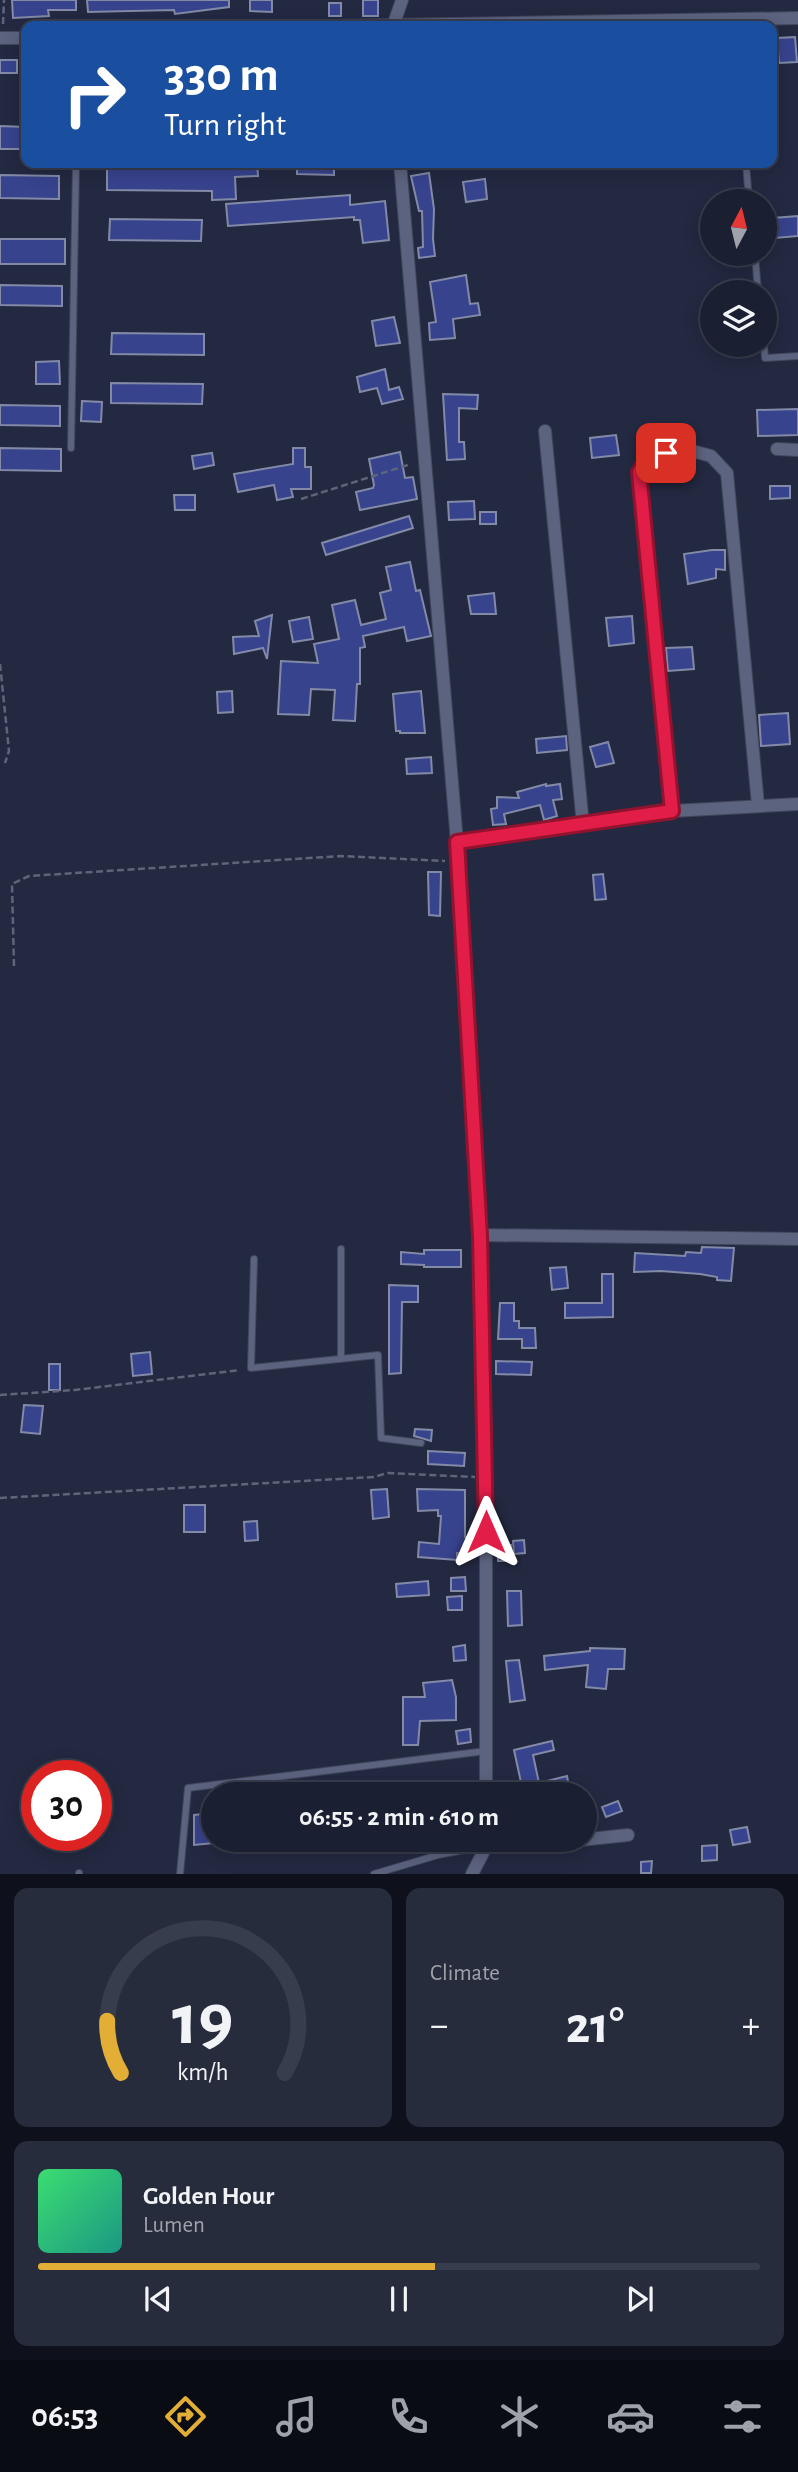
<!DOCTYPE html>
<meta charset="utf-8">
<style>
:root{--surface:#1a1f31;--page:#272c3d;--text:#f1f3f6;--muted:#9fa2ab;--line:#383d4d;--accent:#e3ae35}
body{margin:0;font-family:"Alegreya Sans",sans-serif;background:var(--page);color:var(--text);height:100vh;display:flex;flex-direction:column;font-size:26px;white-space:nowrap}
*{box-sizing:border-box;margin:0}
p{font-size:23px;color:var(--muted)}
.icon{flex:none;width:38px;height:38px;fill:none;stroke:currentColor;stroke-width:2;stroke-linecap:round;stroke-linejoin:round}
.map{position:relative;height:1874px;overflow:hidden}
.sheet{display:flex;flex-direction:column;gap:14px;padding:14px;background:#0e111b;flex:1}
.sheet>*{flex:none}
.top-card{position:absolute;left:21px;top:21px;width:756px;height:147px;border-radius:14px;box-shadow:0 4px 18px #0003,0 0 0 2px var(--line);background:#1a4fa0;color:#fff;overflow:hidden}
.needle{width:46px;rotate:7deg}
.fabs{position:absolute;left:700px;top:189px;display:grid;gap:14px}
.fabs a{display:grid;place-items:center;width:77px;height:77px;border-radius:50%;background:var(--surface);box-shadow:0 4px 18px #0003,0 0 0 2px var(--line);font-size:35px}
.speed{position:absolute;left:21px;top:1760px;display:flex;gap:14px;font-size:35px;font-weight:700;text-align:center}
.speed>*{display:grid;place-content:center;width:91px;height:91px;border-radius:50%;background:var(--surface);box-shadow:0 4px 18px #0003,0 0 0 2px var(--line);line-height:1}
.speed .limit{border:10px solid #d22;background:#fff;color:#111}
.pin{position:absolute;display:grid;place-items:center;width:60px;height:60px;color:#fff;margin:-30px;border-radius:14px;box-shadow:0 4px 10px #0006}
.me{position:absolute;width:77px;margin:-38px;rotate:0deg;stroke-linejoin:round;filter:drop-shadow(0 0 5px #0008)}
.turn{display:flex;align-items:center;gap:24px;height:147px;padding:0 28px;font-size:32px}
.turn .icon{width:91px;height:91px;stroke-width:2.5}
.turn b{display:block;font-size:49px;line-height:60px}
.big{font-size:52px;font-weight:700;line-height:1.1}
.sheet .widget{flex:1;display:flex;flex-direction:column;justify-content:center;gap:10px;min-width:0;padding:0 24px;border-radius:14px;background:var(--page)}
.sheet .dial{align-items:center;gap:0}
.dial svg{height:182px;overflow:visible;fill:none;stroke:var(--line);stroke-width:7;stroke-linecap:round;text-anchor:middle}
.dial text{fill:var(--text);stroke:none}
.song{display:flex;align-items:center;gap:21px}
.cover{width:84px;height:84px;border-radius:10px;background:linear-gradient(135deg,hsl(140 70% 55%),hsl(170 70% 35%))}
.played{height:7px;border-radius:4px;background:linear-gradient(90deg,var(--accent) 55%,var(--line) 55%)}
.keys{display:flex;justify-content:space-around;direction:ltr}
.heat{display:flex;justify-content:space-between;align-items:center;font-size:38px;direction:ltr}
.sheet .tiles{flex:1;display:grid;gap:14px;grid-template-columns:1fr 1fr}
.widget:last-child{grid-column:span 2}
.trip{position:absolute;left:201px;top:1782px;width:396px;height:70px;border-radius:35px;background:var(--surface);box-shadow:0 4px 18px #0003,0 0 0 2px var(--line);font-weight:700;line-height:70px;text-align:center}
.tabs{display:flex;height:112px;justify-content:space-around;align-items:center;background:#0a0c14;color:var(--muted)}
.tabs .icon{width:49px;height:49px}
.tabs .active{color:var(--accent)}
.tabs b{font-size:32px;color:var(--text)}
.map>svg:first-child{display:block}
</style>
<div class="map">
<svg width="798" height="1874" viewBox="0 0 798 1874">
<rect width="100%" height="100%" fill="#232941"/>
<path fill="#38438e" stroke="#828aa7" stroke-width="2" d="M12,0h64v10h-28l1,6 -36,2z
M87,0h142v7l-54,7 -1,-4 -86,2z
M250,0h22v12l-22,-1z
M363,0h15v16h-15z
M329,3h12v13h-12z
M795,37l2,25 -18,1 -2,-25z
M0,60h17v13h-17z
M0,126l26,1v22h-26z
M211,163h46l1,13 -23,1 1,22 -24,1v-9l-105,-1v-22h104z
M297,163h37v12l-37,-1z
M429,173l5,36 -1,30 2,17 -16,2 -1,-10 5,-1 -1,-36h-3l-8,-35z
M0,175l59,1v23l-59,-1z
M485,179l2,20 -21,3 -3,-20z
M350,195v10l35,-4 4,39 -26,3 -3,-23h-6v-3l-126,9 -2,-22z
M798,216v20l-23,2 -2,-20z
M110,219l92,1 -1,21 -92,-1z
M0,239h65v25h-65z
M466,275l4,29 8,-1 2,12 -27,4 2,19 -25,2 -1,-17 7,-1 -6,-40z
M0,285l62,1v20l-62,-1z
M394,317l6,26 -24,3 -4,-25z
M112,333l92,1v21l-93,-1z
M59,361l1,23h-24v-22z
M385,369l4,21 10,-3 4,12 -21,5 -5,-16 -17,4 -3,-15z
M111,383l92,1 -1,20 -91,-1z
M443,394l35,1 -1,14 -18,-1v34h5l1,17 -18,1z
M82,401l20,1 -1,20 -20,-1z
M0,405l60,1v20l-60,-1z
M798,409v26l-40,1 -1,-26z
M616,435l3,20 -27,3 -2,-20z
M0,448l61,1v22l-61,-1z
M293,448h12v19h6v22h-20l2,8 -16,3 -3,-15 -36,7 -4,-18 59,-10z
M400,452l5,26 8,-1 4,22 -57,11 -4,-18 17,-4 1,-3 -5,-26z
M212,453l2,12 -20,4 -2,-13z
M770,486h20v12l-20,1z
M174,495h21v15h-20z
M474,501l1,18 -26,1 -1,-18z
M480,512h16v12h-16z
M409,516l4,12 -87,27 -4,-12z
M712,550h13v20l-9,-1v9l-28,6 -4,-30z
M410,562l6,29 4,-1 11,46 -24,5 -3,-14 -41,9 2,11 -5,1v36h-3l-2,37 -22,-1 2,-30 -24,-1 -2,26 -31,-1 3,-53 37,2 -4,-19 25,-5 -7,-34 23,-5 6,25 25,-6 -6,-26 11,-3 -5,-23z
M494,593l2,21h-25l-3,-18z
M272,615l-5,44 -4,-11 -29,6 -1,-17 26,-1 -4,-15z
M632,616l2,27 -25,3 -3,-28z
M309,617l4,22 -20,3 -4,-21z
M692,647l2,22 -26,2 -2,-23z
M232,691l1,21 -15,1 -1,-21z
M421,691l4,42h-25v-2h-4l-3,-37z
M788,713l2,31 -29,2 -2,-31z
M566,736l1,14 -30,3 -1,-14z
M608,742l6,21 -18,4 -6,-20z
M431,757l1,16 -25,1 -1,-15z
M546,784v2l14,-2 2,15 -9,1 4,16 -13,4 -4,-15 -36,9 2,10 -13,1 -2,-16 6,-1v-11l22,1 -2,-6z
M428,872h13l-1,44 -11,-1z
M603,874l3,25 -11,1 -2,-25z
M702,1247l32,1 -3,33 -14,-1v-3l-17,-3 -39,-3 -27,1 1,-19 50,3 1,-4 15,1z
M424,1250h37v17h-37v-2l-23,-1v-12l23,2z
M566,1267l2,21 -16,2 -2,-22z
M602,1274h11v43l-48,1v-15h37z
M389,1285l29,1v16h-16l-1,71 -12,1z
M500,1303h14v18h5v7h16l1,20h-14v-9h-24z
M150,1352l2,22 -19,2 -2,-22z
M496,1361l36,1 -1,13 -35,-1z
M49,1364h11v26h-11z
M24,1405l19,1 -3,28 -19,-2z
M415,1429l17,1 -1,11 -17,-5z
M428,1451l37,2 -1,13 -36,-2z
M387,1489l2,28 -16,2 -2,-29z
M417,1489l48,1v47h11l-1,17 -18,-1v7l-39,-3 1,-15 20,2 2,-28h-3v-6l-20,1z
M184,1505h21v27h-21z
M257,1521l1,19 -13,1 -1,-19z
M524,1540l1,13 -11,1 -1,-13z
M498,1545h13v16h-13z
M465,1577l1,14h-15v-13z
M428,1581l1,14 -32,2 -1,-13z
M507,1591h14l1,34 -14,1z
M462,1596v14h-14l-1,-13z
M465,1645l1,15 -12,1 -1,-14z
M590,1648l35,1 -1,20h-16l-2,20 -20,-2 2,-22 -43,5 -1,-14 46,-5z
M519,1660l6,40 -15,2 -4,-41z
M452,1680l4,17v23l-36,1 -2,24h-15v-48h22l-2,-14z
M470,1729l1,13 -13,2 -2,-13z
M552,1741l2,9 -21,5 6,28 28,-7 2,11 -27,7h-30l-1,-5 11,-2 -8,-37z
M618,1801l4,10 -16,6 -4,-10z
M214,1813v30l-20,2v-30z
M747,1827l3,15 -17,3 -3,-15z
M717,1845v15l-15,1v-15z
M652,1861l-1,12h-10v-11z"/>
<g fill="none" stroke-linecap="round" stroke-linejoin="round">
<defs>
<path id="service" d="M746,163l3,38
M755,254l3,38
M764,345l1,13 33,-2
M71,448l5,-285
M341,1249v110
M254,1259l-3,109 127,-13 3,83 40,5
M79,1874v-1
M180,1874l8,-86 298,-37
M374,1874l64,-19 42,-8"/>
<path id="minor" d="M338,26l460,-8
M393,26l9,-26
M0,38h26
M400,163l57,679 23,393 6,210v349
M545,431l38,394
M777,449l21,1
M672,811l-33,-339 8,-14 38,-9 26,7 16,17 31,332
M457,842l215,-31 126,-7
M480,1235l318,4
M486,1847h27l115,-12
M472,1874l14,-27v-8"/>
</defs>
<use href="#service" stroke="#42465b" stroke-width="8"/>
<use href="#minor" stroke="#42465b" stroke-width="14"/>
<path stroke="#5f647a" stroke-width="2.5" stroke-dasharray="7 3.5" stroke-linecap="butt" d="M3,24l1,-24
M301,499l110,-35
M0,664l9,87 -4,12
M14,966l-2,-82 17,-8 312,-20 104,5
M0,1395l75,-5 165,-20
M0,1498l374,-21 13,-4 88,4"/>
<use href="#service" stroke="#5c637f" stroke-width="6"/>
<use href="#minor" stroke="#5c637f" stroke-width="12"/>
</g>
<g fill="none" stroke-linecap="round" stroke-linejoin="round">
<defs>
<path id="route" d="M486,1532l-6,-296 -23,-394 215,-31 -33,-339 9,-14 18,-5"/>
</defs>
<use href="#route" stroke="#92132f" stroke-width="18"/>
<use href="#route" stroke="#e11d48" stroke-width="12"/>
</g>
</svg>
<div class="fabs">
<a><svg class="needle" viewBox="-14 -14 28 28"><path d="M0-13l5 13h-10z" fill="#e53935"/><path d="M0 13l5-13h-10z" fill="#9fa2ab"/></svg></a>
<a><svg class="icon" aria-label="layers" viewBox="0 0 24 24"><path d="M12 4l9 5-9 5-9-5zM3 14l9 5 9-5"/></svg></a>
</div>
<div class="speed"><div class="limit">30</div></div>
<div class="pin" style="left:666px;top:453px;background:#d93025"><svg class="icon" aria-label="arrive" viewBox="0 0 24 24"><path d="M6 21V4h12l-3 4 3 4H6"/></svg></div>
<svg class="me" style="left:486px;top:1532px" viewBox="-20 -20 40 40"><path d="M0-17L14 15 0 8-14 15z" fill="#e11d48" stroke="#fff" stroke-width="4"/></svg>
<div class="trip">06:55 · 2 min · 610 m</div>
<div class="top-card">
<div class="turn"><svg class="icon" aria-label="right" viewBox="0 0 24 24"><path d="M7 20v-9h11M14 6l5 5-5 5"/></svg><div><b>330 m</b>Turn right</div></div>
</div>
</div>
<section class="sheet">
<div class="tiles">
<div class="widget dial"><svg viewBox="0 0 100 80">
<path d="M14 69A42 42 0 1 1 86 69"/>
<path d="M14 69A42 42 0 0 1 8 46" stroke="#e3ae35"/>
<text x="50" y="56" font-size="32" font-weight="700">19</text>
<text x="50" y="72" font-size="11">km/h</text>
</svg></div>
<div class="widget"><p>Climate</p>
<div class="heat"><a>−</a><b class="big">21°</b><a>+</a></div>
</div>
<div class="widget">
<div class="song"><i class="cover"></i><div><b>Golden Hour</b><p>Lumen</p></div></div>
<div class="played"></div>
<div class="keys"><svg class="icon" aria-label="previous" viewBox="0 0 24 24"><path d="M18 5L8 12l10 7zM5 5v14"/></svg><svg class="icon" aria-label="pause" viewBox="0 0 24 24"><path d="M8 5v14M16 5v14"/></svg><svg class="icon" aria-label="next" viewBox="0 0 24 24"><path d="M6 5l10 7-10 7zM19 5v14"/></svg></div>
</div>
</div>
</section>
<nav class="tabs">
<b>06:53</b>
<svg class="icon active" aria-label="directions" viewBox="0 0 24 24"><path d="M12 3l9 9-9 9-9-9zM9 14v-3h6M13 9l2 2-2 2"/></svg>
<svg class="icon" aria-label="music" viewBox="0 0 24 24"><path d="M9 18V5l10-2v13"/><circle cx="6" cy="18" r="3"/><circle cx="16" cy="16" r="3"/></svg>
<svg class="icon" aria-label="phone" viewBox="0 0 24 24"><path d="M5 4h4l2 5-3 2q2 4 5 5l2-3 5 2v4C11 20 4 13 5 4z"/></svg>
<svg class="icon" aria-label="climate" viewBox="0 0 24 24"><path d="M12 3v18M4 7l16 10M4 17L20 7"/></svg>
<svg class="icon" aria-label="car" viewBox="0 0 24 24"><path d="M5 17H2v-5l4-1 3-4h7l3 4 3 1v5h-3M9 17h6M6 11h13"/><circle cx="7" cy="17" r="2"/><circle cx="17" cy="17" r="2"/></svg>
<svg class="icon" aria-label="filters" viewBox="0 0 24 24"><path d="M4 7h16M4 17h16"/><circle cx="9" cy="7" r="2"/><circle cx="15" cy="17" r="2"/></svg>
</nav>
